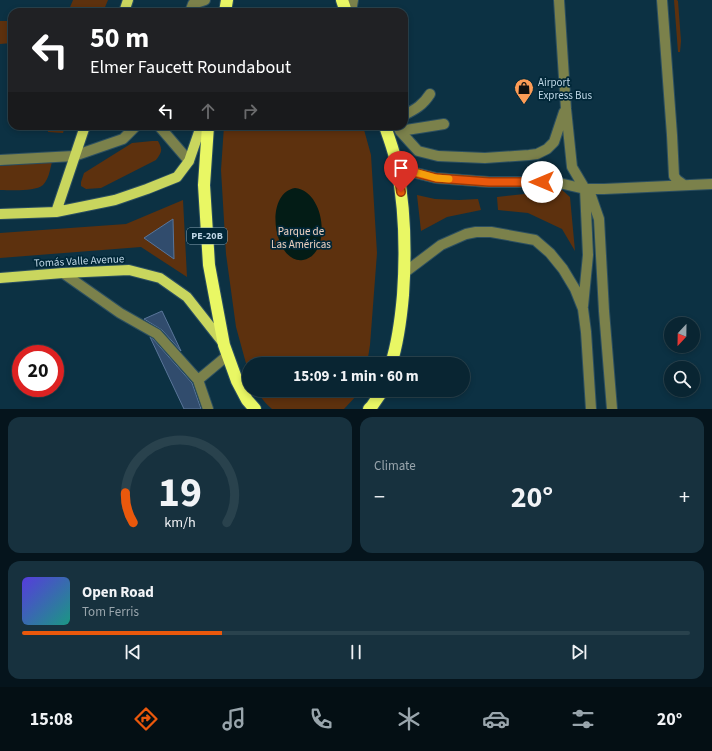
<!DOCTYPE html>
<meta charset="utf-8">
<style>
:root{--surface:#092532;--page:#17313e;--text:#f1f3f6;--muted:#99a5ac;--line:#29424d;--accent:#ea580c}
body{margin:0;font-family:"Source Sans 3",sans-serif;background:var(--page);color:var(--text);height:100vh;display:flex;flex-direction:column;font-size:15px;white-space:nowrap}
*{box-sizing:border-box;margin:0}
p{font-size:13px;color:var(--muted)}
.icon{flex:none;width:22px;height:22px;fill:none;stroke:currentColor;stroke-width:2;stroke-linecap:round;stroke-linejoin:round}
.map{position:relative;height:409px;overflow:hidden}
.sheet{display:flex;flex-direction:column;gap:8px;padding:8px;background:#05141c;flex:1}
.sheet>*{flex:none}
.guide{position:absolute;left:8px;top:8px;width:400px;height:122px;border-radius:12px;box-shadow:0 2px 6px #0003,0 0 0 1px var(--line);background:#202124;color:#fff;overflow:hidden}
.needle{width:26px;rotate:202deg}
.buttons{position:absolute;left:664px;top:317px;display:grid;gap:8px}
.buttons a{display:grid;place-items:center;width:36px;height:36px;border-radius:50%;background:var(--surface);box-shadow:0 2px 6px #0003,0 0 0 1px var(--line);font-size:20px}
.speed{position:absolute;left:12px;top:345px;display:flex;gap:8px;font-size:20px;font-weight:700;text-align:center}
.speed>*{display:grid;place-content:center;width:52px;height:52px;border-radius:50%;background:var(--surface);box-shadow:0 2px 6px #0003,0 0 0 1px var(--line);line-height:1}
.speed .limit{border:6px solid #d22;background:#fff;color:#111}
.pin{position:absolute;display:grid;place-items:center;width:34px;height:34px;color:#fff;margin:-41px -17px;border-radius:50% 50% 50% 0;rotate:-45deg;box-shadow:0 0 4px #0007}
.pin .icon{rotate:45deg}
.me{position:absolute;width:44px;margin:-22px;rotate:270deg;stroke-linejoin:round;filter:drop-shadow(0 0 3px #0008)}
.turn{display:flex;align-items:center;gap:14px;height:84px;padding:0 16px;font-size:18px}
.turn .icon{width:52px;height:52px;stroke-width:2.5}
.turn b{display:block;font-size:28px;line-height:34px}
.lanes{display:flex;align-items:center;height:38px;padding:0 16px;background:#0003;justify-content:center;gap:20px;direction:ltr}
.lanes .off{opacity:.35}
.big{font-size:30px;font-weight:700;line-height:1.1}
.sheet .tile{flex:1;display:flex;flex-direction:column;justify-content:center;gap:6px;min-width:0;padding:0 14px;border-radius:12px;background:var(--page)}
.sheet .dial{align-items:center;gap:0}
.dial svg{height:104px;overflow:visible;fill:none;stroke:var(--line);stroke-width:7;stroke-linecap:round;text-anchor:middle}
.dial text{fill:var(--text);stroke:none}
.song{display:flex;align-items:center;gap:12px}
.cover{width:48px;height:48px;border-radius:6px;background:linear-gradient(135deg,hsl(250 70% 55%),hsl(170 70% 35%))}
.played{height:4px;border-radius:2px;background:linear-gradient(90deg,var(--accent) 30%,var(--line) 30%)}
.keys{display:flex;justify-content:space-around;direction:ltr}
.heat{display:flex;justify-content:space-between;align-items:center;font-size:22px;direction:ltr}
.sheet .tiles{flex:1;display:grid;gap:8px;grid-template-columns:1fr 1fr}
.tile:last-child{grid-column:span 2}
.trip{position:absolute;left:242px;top:357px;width:228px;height:40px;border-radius:20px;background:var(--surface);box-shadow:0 2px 6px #0003,0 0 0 1px var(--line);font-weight:700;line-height:40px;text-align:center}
.tabs{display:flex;height:64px;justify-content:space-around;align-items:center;background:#040f14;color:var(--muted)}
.tabs .icon{width:28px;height:28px}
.tabs .on{color:var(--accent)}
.tabs b{font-size:18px;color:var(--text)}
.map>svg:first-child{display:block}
</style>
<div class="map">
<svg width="712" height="409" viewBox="0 0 712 409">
<rect width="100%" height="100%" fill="#0c3143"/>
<path fill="#5d310e" d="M73,0h35l-5,12h-35z
M674,0h3l1,1 3,40 -1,11h-2z
M0,21h12v22l-12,1z
M48,126h17l-2,7 -15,-1z
M224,126h139l8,29 6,98 -7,92 -3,19h-118v9l-2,-6 -11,-40 -10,-73 -5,-84z
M152,141h6c5,9 4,11 -2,19l-55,28 -15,1 -5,-3v-4l3,-9 48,-30z
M52,162c-2,7 -3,17 -9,23 -8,7 -33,5 -43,5v-24z
M562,190l8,7 5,54 -13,-22 -34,-16 -30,-3 -1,-13z
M417,195l18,4 24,1 19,-1 3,11 -34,7 -26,14z
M183,200l4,77 -46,-30 -141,11v-25l126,-9z
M257,390h102l-1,4 -14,15h-72c-6,-5 -12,-12 -15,-19z"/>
<path fill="#031c16" d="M295,188c31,3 37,67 8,72 -28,5 -41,-66 -8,-72z"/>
<path fill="#314c6d" stroke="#597599" d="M173,219l1,40 -30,-21z
M162,311l19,40 -19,-21 -18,-11z
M150,337l3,2 39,44 9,26h-17z"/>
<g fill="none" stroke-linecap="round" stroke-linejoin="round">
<defs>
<path id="minor" d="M559,0l7,109 6,58 13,22 6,7 8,23 5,92 8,98
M662,0l10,135 2,41 3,4 7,5
M190,12l3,-8 12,-4
M351,12l2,-12
M404,115c12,-6 19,-10 26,-21
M159,126l30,35
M398,126l2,5 18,20 20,5 47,2 44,-3 8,-1 10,-5 7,-7 10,-30
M400,131l44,-7
M0,160l74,-4 49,-17 13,-13
M397,165l15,7 24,6 53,4h66l30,7h19l108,-5
M63,273l57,40 37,21 41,46 10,29
M404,273l37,-28 25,-11 10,-2h15l44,8 15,13 13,16 12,20 8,20 3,23 5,77
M583,306l5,-51 -3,-66
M198,380l30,-25"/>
<path id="major" d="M124,12l4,-12
M56,212l29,-86
M0,214l56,-2 59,-12 32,-11 30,-12 12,-16 12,-35
M0,278l63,-5 66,-3 31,8 27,19 37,47"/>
<path id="highway" d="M342,0l4,12
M225,12l2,-12
M208,126l-4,59 5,80 15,80 13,36 10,19 8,9
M385,126c4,13 10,27 12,41 8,42 9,85 6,128 -2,23 -5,47 -12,69
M369,409l3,-3 11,-16"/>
</defs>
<use href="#minor" stroke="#2c4f60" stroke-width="12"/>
<use href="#major" stroke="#2c4f60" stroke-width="12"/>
<use href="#highway" stroke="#2c4f60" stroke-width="14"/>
<use href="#minor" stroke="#7b814b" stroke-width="10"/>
<use href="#major" stroke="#c9d65e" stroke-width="10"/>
<use href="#highway" stroke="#e9f764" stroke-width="12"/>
</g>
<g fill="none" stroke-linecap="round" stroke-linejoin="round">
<defs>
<path id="route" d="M401,192l-4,-27 15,7 24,6 53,4h53"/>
</defs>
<use href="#route" stroke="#983908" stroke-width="10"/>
<use href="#route" stroke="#ea580c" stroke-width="7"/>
<path stroke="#f59e0b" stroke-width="7" d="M415,172l21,6 13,1"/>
</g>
<defs>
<symbol id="shop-pin" viewBox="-11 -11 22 30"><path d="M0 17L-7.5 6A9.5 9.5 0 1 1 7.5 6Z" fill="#fd9c56" stroke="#012738"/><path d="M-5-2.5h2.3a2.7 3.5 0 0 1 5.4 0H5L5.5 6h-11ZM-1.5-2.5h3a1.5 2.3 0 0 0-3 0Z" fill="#111"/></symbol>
</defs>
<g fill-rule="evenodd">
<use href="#shop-pin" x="513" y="77" width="22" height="30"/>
</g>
<g text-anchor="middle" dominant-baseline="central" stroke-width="3.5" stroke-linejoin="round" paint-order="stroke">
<rect fill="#012738" stroke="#86a2b2" stroke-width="1" x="187" y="228" width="40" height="16" rx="3"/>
<g font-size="10" font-weight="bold" fill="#bfd7e6">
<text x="207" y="236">PE-20B</text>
</g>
<g font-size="11" fill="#bfd7e6" stroke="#012738" text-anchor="start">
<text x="538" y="82">Airport<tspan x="538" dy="13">Express Bus</tspan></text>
</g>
<g font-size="11" fill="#eed2c0" stroke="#012738">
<text x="301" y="231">Parque de<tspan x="301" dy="13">Las Américas</tspan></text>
</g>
<g font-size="11" fill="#bfd7e6" stroke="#012738">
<text transform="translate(79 261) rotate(-3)">Tomás Valle Avenue</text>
</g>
</g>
</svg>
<div class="buttons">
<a><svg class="needle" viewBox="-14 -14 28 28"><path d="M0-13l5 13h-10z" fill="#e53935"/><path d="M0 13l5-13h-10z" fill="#99a5ac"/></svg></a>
<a><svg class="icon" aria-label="search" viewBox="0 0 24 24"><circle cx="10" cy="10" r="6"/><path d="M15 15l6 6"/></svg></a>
</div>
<div class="speed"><div class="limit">20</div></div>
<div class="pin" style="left:401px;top:192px;background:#d93025"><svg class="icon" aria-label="arrive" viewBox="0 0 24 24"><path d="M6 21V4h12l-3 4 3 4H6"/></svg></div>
<svg class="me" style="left:542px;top:182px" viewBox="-20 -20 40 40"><circle r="19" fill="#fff"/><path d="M0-13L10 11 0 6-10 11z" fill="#ea580c"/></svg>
<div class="trip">15:09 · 1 min · 60 m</div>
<div class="guide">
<div class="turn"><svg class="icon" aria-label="left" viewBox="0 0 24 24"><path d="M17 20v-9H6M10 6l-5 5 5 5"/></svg><div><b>50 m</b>Elmer Faucett Roundabout</div></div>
<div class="lanes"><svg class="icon" aria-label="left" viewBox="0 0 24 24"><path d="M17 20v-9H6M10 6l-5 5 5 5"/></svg><svg class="icon off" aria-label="ahead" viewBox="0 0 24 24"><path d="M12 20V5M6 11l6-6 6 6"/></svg><svg class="icon off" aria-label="right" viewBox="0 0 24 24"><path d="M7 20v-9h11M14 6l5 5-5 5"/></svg></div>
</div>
</div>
<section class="sheet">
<div class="tiles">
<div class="tile dial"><svg viewBox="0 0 100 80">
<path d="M14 69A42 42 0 1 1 86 69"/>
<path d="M14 69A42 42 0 0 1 8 46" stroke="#ea580c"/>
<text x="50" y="56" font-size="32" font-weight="700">19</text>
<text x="50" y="72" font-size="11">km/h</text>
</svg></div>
<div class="tile"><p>Climate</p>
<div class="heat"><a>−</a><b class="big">20°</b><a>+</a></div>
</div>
<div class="tile">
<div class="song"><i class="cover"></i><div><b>Open Road</b><p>Tom Ferris</p></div></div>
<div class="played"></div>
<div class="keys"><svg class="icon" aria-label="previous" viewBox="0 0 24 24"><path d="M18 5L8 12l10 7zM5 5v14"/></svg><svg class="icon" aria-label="pause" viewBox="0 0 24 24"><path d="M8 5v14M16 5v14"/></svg><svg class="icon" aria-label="next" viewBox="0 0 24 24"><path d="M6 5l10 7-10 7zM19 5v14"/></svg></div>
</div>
</div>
</section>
<nav class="tabs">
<b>15:08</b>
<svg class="icon on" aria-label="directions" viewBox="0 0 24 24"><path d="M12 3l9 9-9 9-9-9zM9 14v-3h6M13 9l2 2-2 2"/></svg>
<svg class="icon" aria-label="music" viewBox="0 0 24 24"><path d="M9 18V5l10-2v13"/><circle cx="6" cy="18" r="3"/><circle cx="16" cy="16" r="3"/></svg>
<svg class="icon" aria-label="phone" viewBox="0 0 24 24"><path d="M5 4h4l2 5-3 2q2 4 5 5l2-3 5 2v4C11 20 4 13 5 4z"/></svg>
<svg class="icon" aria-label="climate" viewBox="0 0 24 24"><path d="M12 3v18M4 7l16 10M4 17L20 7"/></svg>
<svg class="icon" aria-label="car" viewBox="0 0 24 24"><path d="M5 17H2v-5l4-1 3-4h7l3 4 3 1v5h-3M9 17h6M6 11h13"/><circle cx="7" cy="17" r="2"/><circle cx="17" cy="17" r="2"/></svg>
<svg class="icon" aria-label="filters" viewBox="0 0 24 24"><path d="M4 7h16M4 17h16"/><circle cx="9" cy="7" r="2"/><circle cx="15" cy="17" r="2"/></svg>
<b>20°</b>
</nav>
